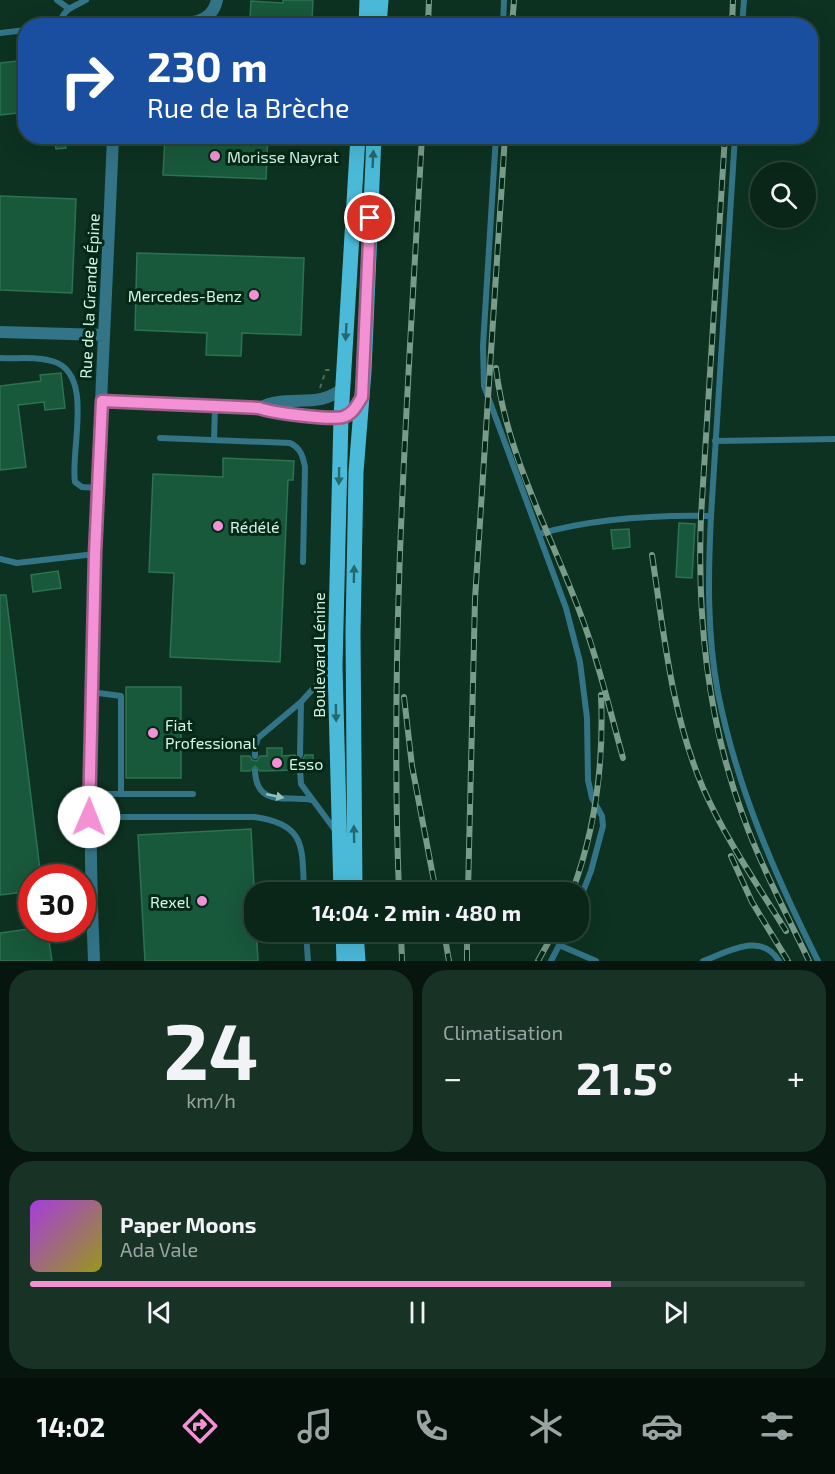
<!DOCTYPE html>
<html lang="fr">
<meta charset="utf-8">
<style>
:root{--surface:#0a2619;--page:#183226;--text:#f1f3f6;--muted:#99a5a2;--line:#2a4338;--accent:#f491d4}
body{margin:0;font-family:"Exo 2",sans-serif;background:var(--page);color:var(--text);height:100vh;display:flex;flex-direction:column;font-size:22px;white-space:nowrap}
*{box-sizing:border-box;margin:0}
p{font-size:20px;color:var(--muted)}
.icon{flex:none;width:33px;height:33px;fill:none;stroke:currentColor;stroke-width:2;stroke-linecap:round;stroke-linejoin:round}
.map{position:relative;height:961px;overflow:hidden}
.sheet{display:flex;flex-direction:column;gap:9px;padding:9px;background:#06150e;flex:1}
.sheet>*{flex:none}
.top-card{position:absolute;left:18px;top:18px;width:800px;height:126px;border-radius:24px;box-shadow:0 6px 24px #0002,0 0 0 2px var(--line);background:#1a4fa0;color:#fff;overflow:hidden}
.buttons{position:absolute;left:750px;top:162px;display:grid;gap:12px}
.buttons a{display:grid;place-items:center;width:66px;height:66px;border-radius:50%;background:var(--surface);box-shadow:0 6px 24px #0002,0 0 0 2px var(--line);font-size:30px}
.speed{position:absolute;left:18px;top:864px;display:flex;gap:12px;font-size:30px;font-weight:700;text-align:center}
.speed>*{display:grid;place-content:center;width:78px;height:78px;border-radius:50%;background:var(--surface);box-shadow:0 6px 24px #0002,0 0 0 2px var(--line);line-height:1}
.speed .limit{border:9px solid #d22;background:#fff;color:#111}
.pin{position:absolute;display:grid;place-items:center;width:51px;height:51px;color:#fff;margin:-26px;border:3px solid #fff;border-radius:50%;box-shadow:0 2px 6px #0007}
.me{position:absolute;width:66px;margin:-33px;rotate:1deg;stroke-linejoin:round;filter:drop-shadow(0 0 4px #0008)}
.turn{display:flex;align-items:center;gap:21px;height:126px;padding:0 30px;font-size:27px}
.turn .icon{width:78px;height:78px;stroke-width:2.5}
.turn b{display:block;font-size:42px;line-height:51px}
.big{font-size:45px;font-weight:700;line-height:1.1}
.sheet .card{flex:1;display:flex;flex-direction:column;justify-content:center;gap:9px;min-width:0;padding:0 21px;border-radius:24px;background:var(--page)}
.sheet .dial{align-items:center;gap:0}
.dial b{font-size:78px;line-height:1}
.song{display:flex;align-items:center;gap:18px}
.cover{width:72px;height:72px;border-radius:9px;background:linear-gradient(135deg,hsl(280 70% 55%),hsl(60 70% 35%))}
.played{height:6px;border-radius:3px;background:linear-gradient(90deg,var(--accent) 75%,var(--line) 75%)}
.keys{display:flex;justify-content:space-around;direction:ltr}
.heat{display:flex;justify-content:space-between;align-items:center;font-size:33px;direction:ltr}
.sheet .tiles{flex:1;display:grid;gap:9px;grid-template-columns:1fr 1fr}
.card:last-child{grid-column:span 2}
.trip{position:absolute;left:244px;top:882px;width:345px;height:60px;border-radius:24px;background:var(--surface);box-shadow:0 6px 24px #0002,0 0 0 2px var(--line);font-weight:700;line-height:60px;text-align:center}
.tab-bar{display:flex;height:96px;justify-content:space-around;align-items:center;background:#040f0a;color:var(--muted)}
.tab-bar .icon{width:42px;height:42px}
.tab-bar .current{color:var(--accent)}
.tab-bar b{font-size:27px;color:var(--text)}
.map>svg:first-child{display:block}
</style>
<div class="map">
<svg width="835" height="961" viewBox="0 0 835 961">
<rect width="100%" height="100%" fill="#0d3221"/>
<path fill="#18583b" stroke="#2d7252" stroke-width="1.5" d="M283,0h30l-1,20 -62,-3 1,-16 32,2z
M26,60v52l-26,3v-52z
M54,136h10l2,12 -10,1z
M165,136h103l-2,43 -103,-4z
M0,196l76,3 -4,94 -72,-3z
M137,253l167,5 -3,77 -59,-2 -1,23 -35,-1 1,-22 -72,-3z
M61,373l4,35 -20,2 -1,-8 -26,3 8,62 -26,3v-84l41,-5 -1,-6z
M223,458l71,3 -1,19h-5l-8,182 -110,-5 4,-84 -25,-1 4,-98 70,3z
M679,523l16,1 -3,54 -16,-1z
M629,529l1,18 -17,2 -2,-19z
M58,571l3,17 -28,4 -2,-17z
M0,595h6l35,283h-9v13l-32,4z
M126,687h55v91h-55z
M267,748h15v8l13,-1 4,5 4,-1 2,-4h8v15h-8l-5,-5 -3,1 -2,4 -35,1 -5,-5 -5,5h-9v-15h9l2,4 5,1 3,-5h7z
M251,829l7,132h-113l-7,-126z
M36,928h11l5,33h-52v-28z"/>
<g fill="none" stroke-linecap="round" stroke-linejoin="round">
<path stroke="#4a6e5c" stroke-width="2" stroke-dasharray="4.5 4.5" stroke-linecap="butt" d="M320,388l6,-18h5"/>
<path stroke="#337487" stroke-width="6" d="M57,0l11,8
M59,26c4,-18 13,-18 27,-26
M503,26l1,-26
M742,26l2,-26
M0,33l26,-3
M496,136l-13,210 1,40 82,222 14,54 7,56 1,62 4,18 10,18 1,10 -12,45 -12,31
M735,136l-24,380c-3,59 -4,119 7,177 19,95 57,182 100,268
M0,358c18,1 38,-2 55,4 39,14 15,89 20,120l7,5 15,1
M160,438l130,5c11,5 13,14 15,24l-2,95
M214,440l1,-33
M715,441l120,-2
M539,534c53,-15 117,-19 172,-18
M0,559l17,4 78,-9
M91,692l30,4v98
M300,755l1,-53 31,-34
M255,756v-9l3,-9 43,-36
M300,770l1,14 34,46
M255,771c2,37 31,24 57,29
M90,794h103
M90,817h164c53,7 48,31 50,75
M306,932l2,29
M559,945l37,16
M551,961l15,-29
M703,961c25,-9 58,-30 76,0"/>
<path stroke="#337487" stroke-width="12" d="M130,26c26,-11 79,12 87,-26
M0,332l104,3
M101,401l158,7c15,5 70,13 84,9 10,-3 14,-12 19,-20
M259,408c29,-15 59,2 84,-20
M94,961c-12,-275 8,-550 19,-825"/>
<path stroke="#4bbad9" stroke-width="15" d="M366,26l1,-26
M379,26l2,-26
M341,892l-6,-226 6,-249 17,-281
M355,892l-2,-260 3,-160 8,-101 10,-235
M343,932l1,29
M356,932l2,29"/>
<defs>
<path id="rail" d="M428,26l1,-26
M512,26l2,-26
M732,26l1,-26
M725,136l-24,380c-4,103 6,203 42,300 18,50 43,97 66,145
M496,368c10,87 56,168 86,250 17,45 28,93 41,140
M652,555c12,79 19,158 51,233 22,50 54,96 83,143
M404,697l8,69 24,126
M731,856l21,46 36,59
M399,892c-10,-252 9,-504 23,-756
M468,892l7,-293 30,-463
M572,892c24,-64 32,-128 29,-197
M401,932l1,29
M444,932l5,29
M467,961v-29
M538,961l16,-29"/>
</defs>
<use href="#rail" stroke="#799c8a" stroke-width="6"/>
<use href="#rail" stroke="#032818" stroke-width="4" stroke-dasharray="11" stroke-linecap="butt"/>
</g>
<defs><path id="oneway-solid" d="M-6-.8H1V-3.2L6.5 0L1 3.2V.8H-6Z" transform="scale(1.5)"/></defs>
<g fill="#236a6f">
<use href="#oneway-solid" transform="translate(373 159) rotate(-87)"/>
<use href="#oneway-solid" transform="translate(346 332) rotate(93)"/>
<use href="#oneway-solid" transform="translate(339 476) rotate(91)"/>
<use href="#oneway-solid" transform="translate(354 574) rotate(-89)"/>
<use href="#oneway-solid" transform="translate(336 713) rotate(89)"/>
<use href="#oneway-solid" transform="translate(354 834) rotate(-91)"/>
</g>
<use fill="#94c1be" href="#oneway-solid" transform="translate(275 796) rotate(12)"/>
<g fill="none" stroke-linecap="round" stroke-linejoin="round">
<defs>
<path id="route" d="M89,817l6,-263 7,-153 157,7c13,5 71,12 84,9 10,-3 14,-12 19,-20l8,-179"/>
</defs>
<use href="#route" stroke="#9f5e8a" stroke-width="15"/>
<use href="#route" stroke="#f491d4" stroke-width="10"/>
</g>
<g fill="#f491d4" stroke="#032818" stroke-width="2">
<circle cx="215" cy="156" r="6"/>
<circle cx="254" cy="295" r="6"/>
<circle cx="218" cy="526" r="6"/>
<circle cx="153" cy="733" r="6"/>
<circle cx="277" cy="763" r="6"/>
<circle cx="202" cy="901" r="6"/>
</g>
<g text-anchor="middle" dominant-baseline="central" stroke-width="6" stroke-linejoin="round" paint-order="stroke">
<g font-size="16" fill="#d4f5e2" stroke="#032818" text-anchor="start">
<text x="227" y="156">Morisse Nayrat</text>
<text x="242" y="295" text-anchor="end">Mercedes-Benz</text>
<text x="230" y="526">Rédélé</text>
<text x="165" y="724">Fiat<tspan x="165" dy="18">Professional</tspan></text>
<text x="289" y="763">Esso</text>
<text x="190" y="901" text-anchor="end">Rexel</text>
</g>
<g font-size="16" fill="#d4f5e2" stroke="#032818">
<text transform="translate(89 296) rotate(-87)">Rue de la Grande Épine</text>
<text transform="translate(318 655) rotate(-90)">Boulevard Lénine</text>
</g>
</g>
</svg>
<div class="buttons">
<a><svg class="icon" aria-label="search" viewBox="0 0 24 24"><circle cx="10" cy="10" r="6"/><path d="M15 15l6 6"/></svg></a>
</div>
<div class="speed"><div class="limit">30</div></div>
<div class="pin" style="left:370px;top:218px;background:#d93025"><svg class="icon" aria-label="arrive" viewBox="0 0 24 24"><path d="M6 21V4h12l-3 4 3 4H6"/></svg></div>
<svg class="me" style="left:89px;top:817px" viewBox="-20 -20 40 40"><circle r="19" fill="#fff"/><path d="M0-13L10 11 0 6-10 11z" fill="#f491d4"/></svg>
<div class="trip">14:04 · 2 min · 480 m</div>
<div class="top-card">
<div class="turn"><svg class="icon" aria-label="right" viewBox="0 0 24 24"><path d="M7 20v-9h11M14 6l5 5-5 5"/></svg><div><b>230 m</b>Rue de la Brèche</div></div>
</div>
</div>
<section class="sheet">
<div class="tiles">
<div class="card dial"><b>24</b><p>km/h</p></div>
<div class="card"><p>Climatisation</p>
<div class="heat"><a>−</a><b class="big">21.5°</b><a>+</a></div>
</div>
<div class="card">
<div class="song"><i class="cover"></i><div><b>Paper Moons</b><p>Ada Vale</p></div></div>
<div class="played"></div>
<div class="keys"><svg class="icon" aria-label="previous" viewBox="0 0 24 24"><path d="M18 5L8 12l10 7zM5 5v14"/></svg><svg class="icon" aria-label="pause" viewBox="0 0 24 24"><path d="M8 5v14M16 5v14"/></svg><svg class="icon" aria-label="next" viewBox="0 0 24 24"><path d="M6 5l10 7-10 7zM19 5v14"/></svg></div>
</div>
</div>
</section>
<nav class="tab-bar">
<b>14:02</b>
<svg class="icon current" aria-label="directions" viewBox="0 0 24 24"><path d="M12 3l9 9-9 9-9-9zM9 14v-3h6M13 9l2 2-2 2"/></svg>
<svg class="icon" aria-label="music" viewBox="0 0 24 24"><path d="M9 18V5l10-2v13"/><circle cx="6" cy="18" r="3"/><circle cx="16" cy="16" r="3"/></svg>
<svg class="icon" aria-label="phone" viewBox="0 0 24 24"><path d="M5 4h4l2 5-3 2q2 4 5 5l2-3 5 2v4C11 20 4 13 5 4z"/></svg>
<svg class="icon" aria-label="climate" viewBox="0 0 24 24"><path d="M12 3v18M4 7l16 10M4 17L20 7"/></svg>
<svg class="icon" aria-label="car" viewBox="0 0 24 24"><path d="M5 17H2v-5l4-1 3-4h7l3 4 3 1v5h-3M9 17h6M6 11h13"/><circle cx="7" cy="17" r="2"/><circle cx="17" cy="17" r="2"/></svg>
<svg class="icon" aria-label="filters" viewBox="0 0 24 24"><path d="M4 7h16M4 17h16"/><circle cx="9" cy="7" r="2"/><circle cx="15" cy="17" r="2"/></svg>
</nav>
